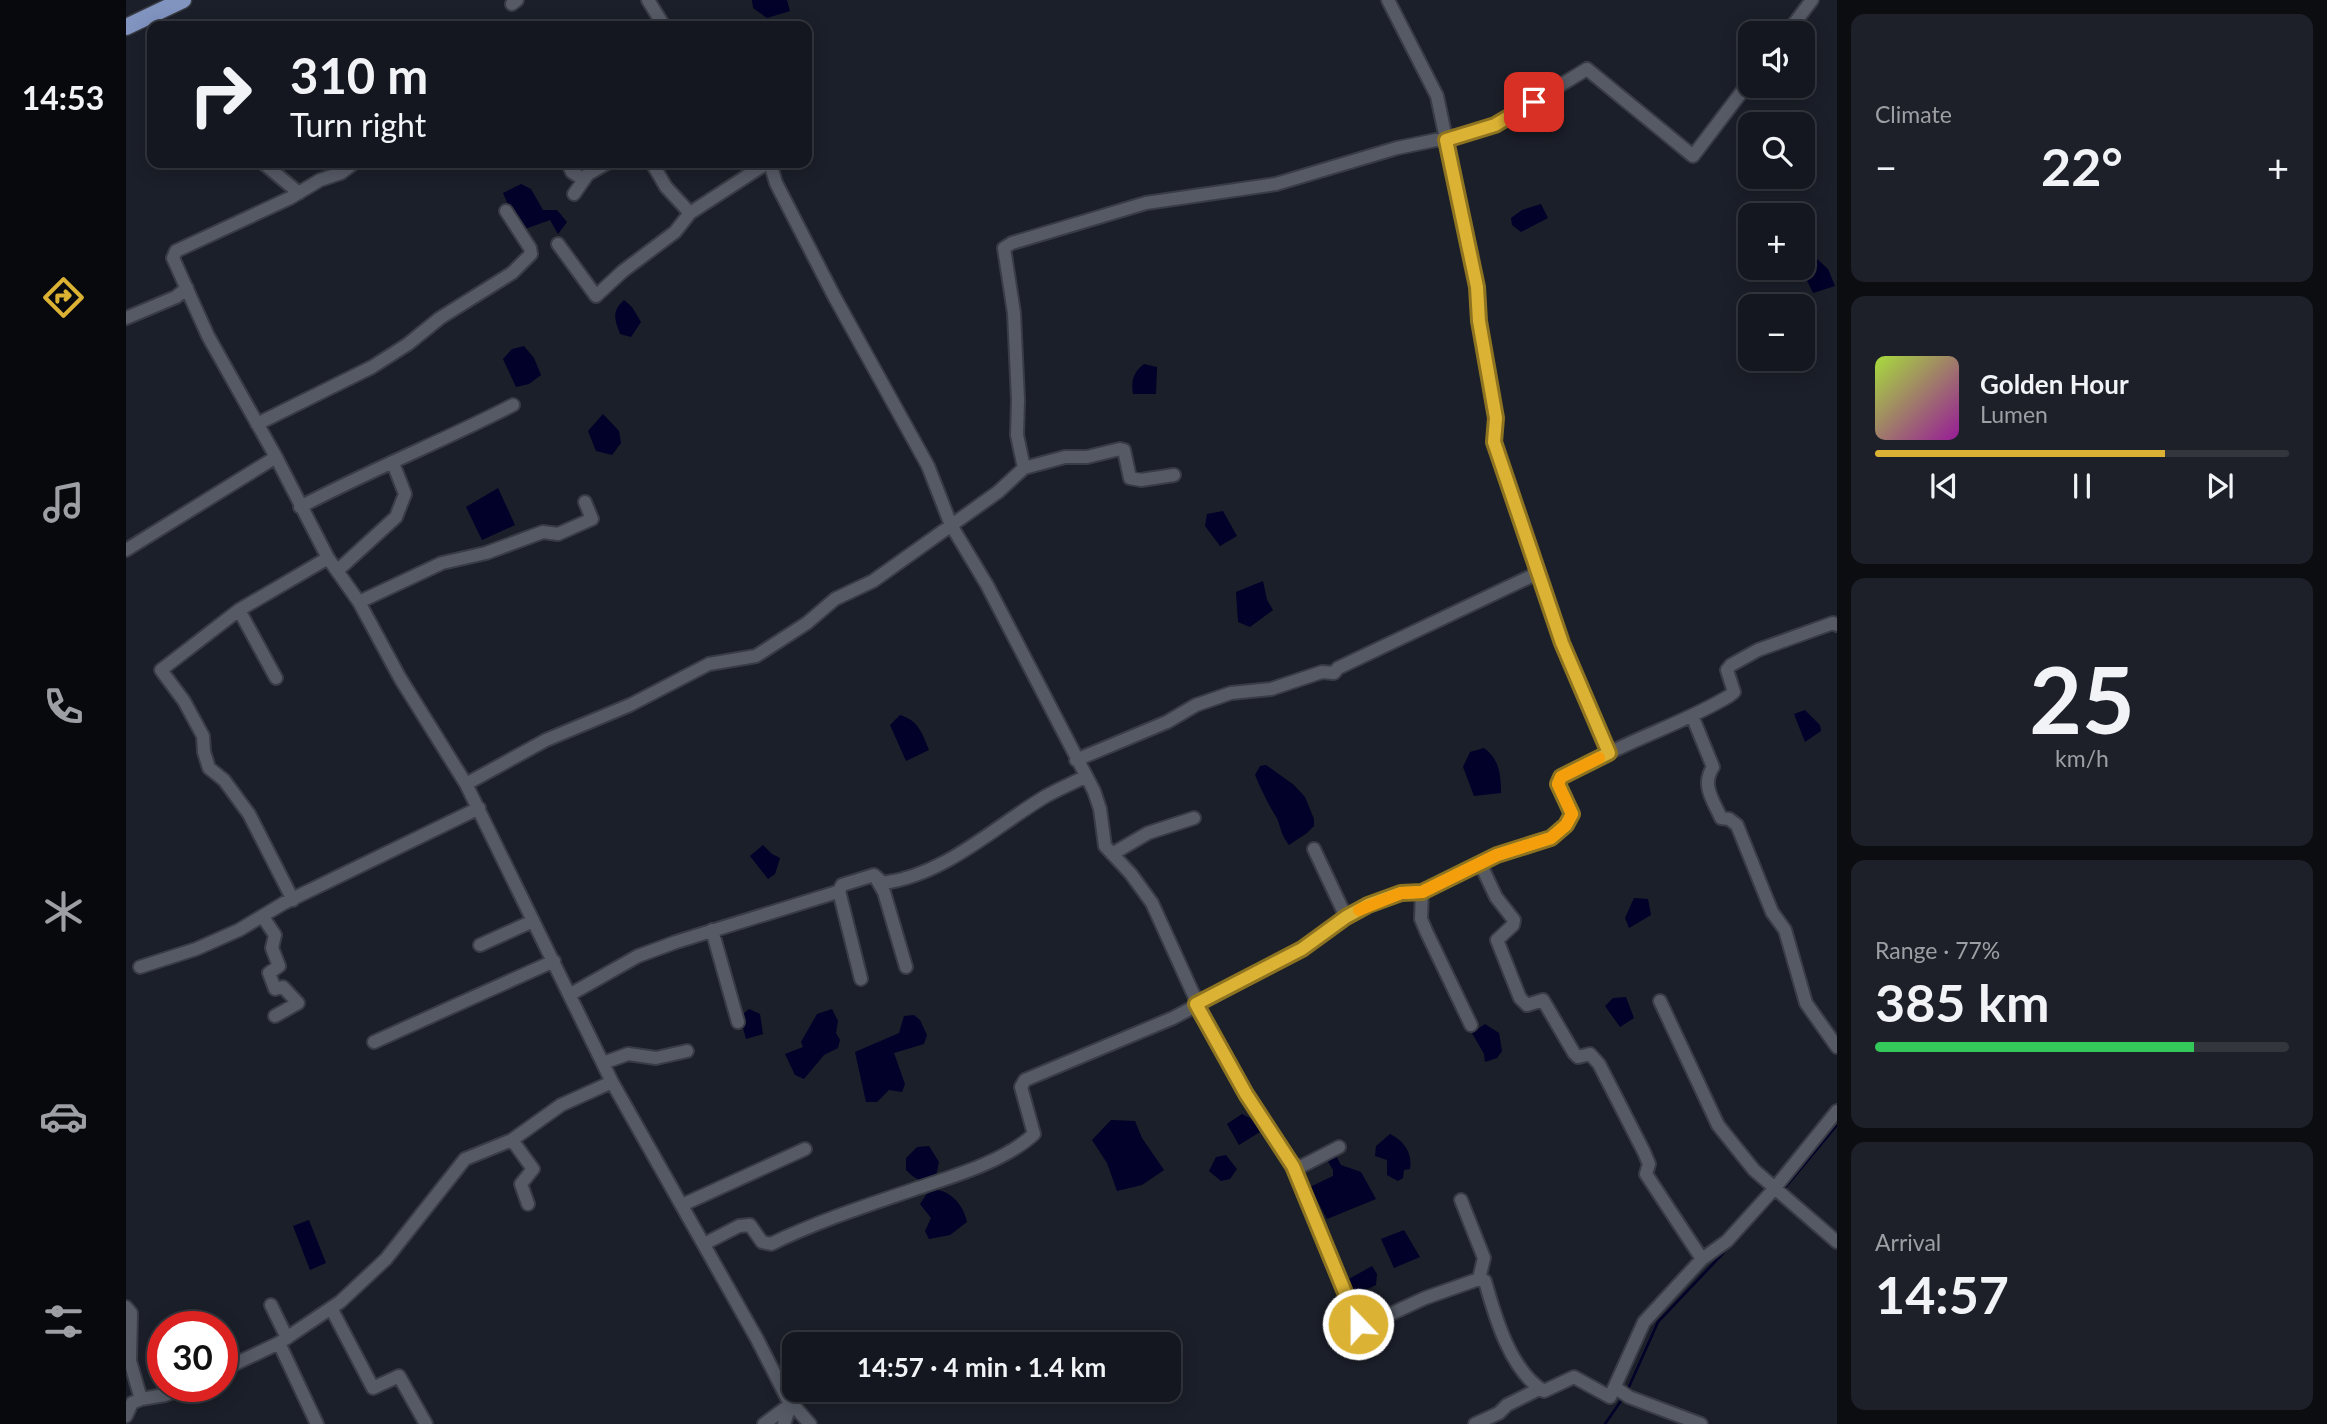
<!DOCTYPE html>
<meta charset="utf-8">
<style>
:root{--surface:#14171f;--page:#1d2028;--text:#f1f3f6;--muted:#9d9fa4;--line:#33363d;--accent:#dbb233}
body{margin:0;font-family:Lato,sans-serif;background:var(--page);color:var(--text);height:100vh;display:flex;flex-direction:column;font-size:26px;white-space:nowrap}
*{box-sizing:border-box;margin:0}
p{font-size:23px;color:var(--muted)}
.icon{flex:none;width:38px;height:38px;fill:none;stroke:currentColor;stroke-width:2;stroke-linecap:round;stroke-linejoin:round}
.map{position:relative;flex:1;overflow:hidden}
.side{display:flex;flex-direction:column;gap:14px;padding:14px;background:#0b0d11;width:490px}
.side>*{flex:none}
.banner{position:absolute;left:21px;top:21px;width:665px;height:147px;border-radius:14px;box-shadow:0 4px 18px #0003,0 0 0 2px var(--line);background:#14171f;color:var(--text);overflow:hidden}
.controls{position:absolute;left:1612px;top:21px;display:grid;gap:14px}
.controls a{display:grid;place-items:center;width:77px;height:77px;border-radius:14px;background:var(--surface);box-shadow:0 4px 18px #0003,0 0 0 2px var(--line);font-size:35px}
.speed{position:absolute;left:21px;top:1311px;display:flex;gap:14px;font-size:35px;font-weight:700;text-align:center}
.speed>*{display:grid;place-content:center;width:91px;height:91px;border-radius:50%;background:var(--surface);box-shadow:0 4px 18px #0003,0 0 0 2px var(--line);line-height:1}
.speed .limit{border:10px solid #d22;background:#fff;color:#111}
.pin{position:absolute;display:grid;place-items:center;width:60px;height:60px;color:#fff;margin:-30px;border-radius:14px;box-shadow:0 4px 10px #0006}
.me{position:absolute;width:77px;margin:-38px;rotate:338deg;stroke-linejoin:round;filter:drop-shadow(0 0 5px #0008)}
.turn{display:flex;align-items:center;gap:24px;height:147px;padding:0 28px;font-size:32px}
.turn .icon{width:91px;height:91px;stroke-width:2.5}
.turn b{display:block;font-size:49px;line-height:60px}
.big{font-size:52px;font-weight:700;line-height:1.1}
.side .card{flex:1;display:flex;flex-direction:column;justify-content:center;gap:10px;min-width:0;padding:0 24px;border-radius:14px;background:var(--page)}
.side .dial{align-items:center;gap:0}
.dial b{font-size:91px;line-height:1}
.song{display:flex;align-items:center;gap:21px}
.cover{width:84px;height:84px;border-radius:10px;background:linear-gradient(135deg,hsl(80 70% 55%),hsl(300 70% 35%))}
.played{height:7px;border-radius:4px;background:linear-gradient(90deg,var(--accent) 70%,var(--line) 70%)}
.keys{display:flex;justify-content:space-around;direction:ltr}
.heat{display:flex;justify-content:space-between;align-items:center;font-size:38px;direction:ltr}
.charge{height:10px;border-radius:5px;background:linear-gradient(90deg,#34c759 77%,var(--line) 0)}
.trip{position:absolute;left:656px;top:1332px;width:399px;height:70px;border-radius:14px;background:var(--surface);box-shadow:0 4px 18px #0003,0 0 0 2px var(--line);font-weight:700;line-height:70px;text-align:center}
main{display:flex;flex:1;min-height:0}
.tabs{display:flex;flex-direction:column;width:126px;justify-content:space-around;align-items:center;background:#08090c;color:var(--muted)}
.tabs .icon{width:49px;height:49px}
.tabs .on{color:var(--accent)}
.tabs b{font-size:32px;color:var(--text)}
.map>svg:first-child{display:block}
</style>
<main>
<nav class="tabs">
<b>14:53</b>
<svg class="icon on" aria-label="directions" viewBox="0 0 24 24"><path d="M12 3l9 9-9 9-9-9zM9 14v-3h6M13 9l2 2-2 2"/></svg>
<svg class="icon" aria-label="music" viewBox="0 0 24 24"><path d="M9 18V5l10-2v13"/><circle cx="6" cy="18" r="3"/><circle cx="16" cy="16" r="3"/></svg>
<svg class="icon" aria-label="phone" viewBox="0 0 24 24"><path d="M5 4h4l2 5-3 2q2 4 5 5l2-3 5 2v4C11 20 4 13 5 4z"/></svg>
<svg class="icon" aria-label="climate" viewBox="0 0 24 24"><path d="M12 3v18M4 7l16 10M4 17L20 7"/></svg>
<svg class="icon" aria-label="car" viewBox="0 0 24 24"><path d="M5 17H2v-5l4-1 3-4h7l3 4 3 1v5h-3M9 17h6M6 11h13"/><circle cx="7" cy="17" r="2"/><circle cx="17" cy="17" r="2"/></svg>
<svg class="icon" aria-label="filters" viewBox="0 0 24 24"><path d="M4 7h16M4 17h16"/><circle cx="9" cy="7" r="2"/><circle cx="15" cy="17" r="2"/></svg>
</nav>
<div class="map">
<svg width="1711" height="1424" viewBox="0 0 1711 1424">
<rect width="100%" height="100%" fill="#1b1f29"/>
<path fill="#010129" d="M626,0h35l3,11 -23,7 -14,-10z
M395,184l10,5 12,21h14l10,12 -9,12 -8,-14 -25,9 -13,-15 -9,-21z
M1415,204l7,14 -27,14 -9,-7 -1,-7 11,-8z
M1691,259l11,10 7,17 -22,7 -12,-25z
M498,300l8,7 9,15 -10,15 -11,-3c-5,-15 -9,-22 4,-34z
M398,346l10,12 7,17 -12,9 -13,3 -13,-28 9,-10z
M1018,364l13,3 -1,27h-23c-2,-14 0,-21 11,-30z
M477,414l16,17 2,12 -9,12 -16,-4 -8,-20z
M372,488l17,37 -33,15 -16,-33z
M1097,511l14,25 -17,10 -15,-20 2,-12z
M1137,581l4,19 6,10 -23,17 -12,-5 -2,-30z
M1679,710l15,15 1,6 -16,11 -11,-28z
M774,715c19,6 22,18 29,35l-23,11 -16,-36z
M1358,748c15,11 17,26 17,45l-27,3 -11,-29 7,-15z
M1140,765l28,20 11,12 9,22v7l-7,7 -18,12c-10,-13 -8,-21 -14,-30 -8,-13 -14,-26 -20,-40l5,-9z
M637,845l9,9 8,4 -5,16 -7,5 -18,-23z
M1508,898l14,1 3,16 -22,13 -4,-10z
M1500,997l8,21 -14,9 -15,-21 8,-8z
M623,1009l11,5 3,20 -17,5 -6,-22z
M706,1009l6,12 -2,12 4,7 -2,8 -14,7 -20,24 -9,-4 -10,-21 18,-7 -2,-5 16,-28z
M788,1015l6,5 7,15 -3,9 -30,9 11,31 -3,8 -13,-2 -12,12h-11l-11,-50 44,-19 5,-17z
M1359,1024l14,9 3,18 -5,7 -12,4 -1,-8 -12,-21z
M1116,1114l10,5 8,13 -21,13 -12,-21z
M985,1120l24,1 7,17 22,32 -22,15 -25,6 -10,-28 -15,-23z
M1264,1134c13,6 23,19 20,35l-6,1 -1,8 -5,3 -11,-6v-15l-12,-4 1,-10z
M803,1146l10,16 -3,14c-14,7 -19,5 -30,-6v-12l11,-11z
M1209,1154l6,11 20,7 15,27 -49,20 -17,-32 23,-11v-6l-7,-12z
M1100,1155l11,14 -7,10 -9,2 -12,-10 7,-14z
M804,1189c19,0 33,14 37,33l-17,13 -21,4 -4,-8 6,-13 -11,-14z
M183,1220l17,43 -16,7 -17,-44z
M1278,1230l16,27 -26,11 -13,-29z
M1246,1266l5,8 -1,11 -21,10 -8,-15z"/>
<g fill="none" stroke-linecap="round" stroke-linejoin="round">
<path stroke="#010129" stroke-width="2.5" d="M1657,1190l54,-65
M1609,1241l43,-46
M1502,1389l30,-67 72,-76
M1479,1424l18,-26"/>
<defs>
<path id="minor" d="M522,0l16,26
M1262,0l49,96 40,191 2,34 17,97 -2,24 68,201 47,110c40,-20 82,-34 120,-57l5,-4 -7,-22 4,-5 27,-15 75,-27 4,2
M386,4l5,-4
M1661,33l25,-33
M137,163l36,30
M228,163l-13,10 -21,7 -30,18 -114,53 -3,7 35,78 68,121 52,101 31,44 41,76 66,106
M442,163l4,9 12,8
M526,163l14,24 24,26
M644,163l6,20 58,113 94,170 23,59 36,60 107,206 6,18 5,37 26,28 21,29 59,130 35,61 47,72h9l37,-19
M448,194l14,-20 19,-11
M432,244l38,52 27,-25 52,-39 15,-19 77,-50
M0,318l50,-21 11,-9
M131,424l115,-57 36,-23 32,-26 72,-45 19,-19 -1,-6 -24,-37
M898,468l-7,-33 1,-35 -4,-87 -10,-65 8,-5 134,-40 130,-19 121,-36 78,-16 20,-7 92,-56 106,87 57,-75
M174,507c70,-37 143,-66 213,-102
M0,550l150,-93
M211,571l59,-54 9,-23 -12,-31
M233,602l83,-39 44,-10 57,-21 15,2 34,-15 -7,-17
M113,610l37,68
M1567,718l20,49c-12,18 0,33 8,51l8,1 8,6 35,87 13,18 21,73 31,44
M950,760l91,-38 29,-17 35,-12 40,-4 51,-17 12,1 4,-5 200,-95
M1188,849l32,68
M986,854l36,-21 46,-15
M1355,865l15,32 18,23 -1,5 -16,15 23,58 7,7 16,-5 31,53 4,4 12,-3 9,10 45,88 5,12 -3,10 56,85
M750,878l8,14 22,75
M713,891l22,88
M1296,892l-1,27 5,12 45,94
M167,900l-44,-86 -25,-34 -15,-12 -5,-16 -1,-16 -19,-35 -23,-31 78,-60 89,-52
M137,917l12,18 -3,13 7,18 -10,7 6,16 8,-2 15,16 -23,13
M586,930l26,92
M354,945l53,-24
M14,967l56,-18 43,-19 45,-27 195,-95
M445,994l67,-38 38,-14 155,-48 8,-3 3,-6 32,-10 9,8c62,-8 111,-56 163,-87 13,-7 26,-13 39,-19
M1534,1001l58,124 36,45 83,72
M248,1042l180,-81
M477,1063l25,-9 28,4 31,-7
M386,1140l21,29 -12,15 7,20
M1167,1166l65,158h11l56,-26 54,-19
M1335,1200l23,58 -5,21
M556,1205l123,-56
M578,1244l35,-18 11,-1 12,17 9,2c45,-22 94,-38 141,-54 39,-13 92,-28 122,-56l-13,-47 4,-7 148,-62 129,-69 44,-32 22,-12 33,-12 21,-1 75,-37 54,-17 14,-13 7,-11 -14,-30 3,-7 48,-24
M1353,1279l6,2c10,36 26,91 59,110l30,-14 36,20 34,-75 58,-63 25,-18 47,-52 63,-78
M145,1305l16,33
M0,1307l5,6 -1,48 11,38
M205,1308l42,80 26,-12 27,48
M153,1343l61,-41 46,-43 79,-100 47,-19 49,-35 51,-23
M96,1370l57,-27 38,81
M1490,1388l13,9 72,27
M0,1416l6,-13 9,-4 24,-4 22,-9
M638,1424l28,-21
M658,1424l7,-21
M684,1424l-23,-26 -30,-59 -145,-257 -146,-298 80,-44 84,-35 79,-41 47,-8 51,-33 28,-24 38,-18 125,-89 26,-24 41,-11h22l33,-8 4,1 6,28 11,2 33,-5
M1349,1424l24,-11 8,-8 32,-16"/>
<path id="major" d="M0,27l57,-27"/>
</defs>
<use href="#minor" stroke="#393c44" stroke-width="16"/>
<use href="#major" stroke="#393c44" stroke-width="19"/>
<use href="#minor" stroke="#555a65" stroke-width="12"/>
<use href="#major" stroke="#8194c0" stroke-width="16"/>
</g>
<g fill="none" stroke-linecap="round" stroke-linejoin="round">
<defs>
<path id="route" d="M1232,1324l-65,-158 -47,-72 -50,-90 106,-55 44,-32 22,-12 33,-12 21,-1 75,-37 54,-17 15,-13 6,-11 -14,-30 3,-7 48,-24 -47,-110 -68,-201 2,-24 -17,-97 -2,-34 -31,-147 49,-15 39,-23"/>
</defs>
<use href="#route" stroke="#8e7421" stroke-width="18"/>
<use href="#route" stroke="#dbb233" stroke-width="12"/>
<path stroke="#f59e0b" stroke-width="12" d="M1233,910l42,-17 21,-1 75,-37 54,-17 15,-13 6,-11 -14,-30 3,-7 38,-19"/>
</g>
</svg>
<div class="controls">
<a><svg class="icon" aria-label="sound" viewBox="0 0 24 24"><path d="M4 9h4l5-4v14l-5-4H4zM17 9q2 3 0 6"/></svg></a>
<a><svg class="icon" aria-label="search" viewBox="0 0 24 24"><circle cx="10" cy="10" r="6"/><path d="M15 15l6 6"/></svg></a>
<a>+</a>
<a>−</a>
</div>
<div class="speed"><div class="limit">30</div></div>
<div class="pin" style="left:1408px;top:102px;background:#d93025"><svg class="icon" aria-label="arrive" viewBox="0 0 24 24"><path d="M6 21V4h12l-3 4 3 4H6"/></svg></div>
<svg class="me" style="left:1232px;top:1324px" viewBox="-20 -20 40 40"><circle r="17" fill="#dbb233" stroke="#fff" stroke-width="3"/><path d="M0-11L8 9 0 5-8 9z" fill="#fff"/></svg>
<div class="trip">14:57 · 4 min · 1.4 km</div>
<div class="banner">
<div class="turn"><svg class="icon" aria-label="right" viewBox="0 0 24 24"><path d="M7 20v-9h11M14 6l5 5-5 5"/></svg><div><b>310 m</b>Turn right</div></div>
</div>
</div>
<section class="side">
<div class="card"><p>Climate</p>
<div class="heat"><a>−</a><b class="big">22°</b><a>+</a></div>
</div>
<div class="card">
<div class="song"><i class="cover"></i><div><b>Golden Hour</b><p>Lumen</p></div></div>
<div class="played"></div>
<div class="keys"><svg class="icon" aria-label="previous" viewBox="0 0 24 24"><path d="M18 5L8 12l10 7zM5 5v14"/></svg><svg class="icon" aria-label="pause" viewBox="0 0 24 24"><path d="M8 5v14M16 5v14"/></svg><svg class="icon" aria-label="next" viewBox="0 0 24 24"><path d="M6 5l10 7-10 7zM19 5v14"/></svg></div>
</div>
<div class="card dial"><b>25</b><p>km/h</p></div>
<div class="card"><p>Range · 77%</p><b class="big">385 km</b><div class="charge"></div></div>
<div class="card"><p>Arrival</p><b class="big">14:57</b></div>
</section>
</main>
